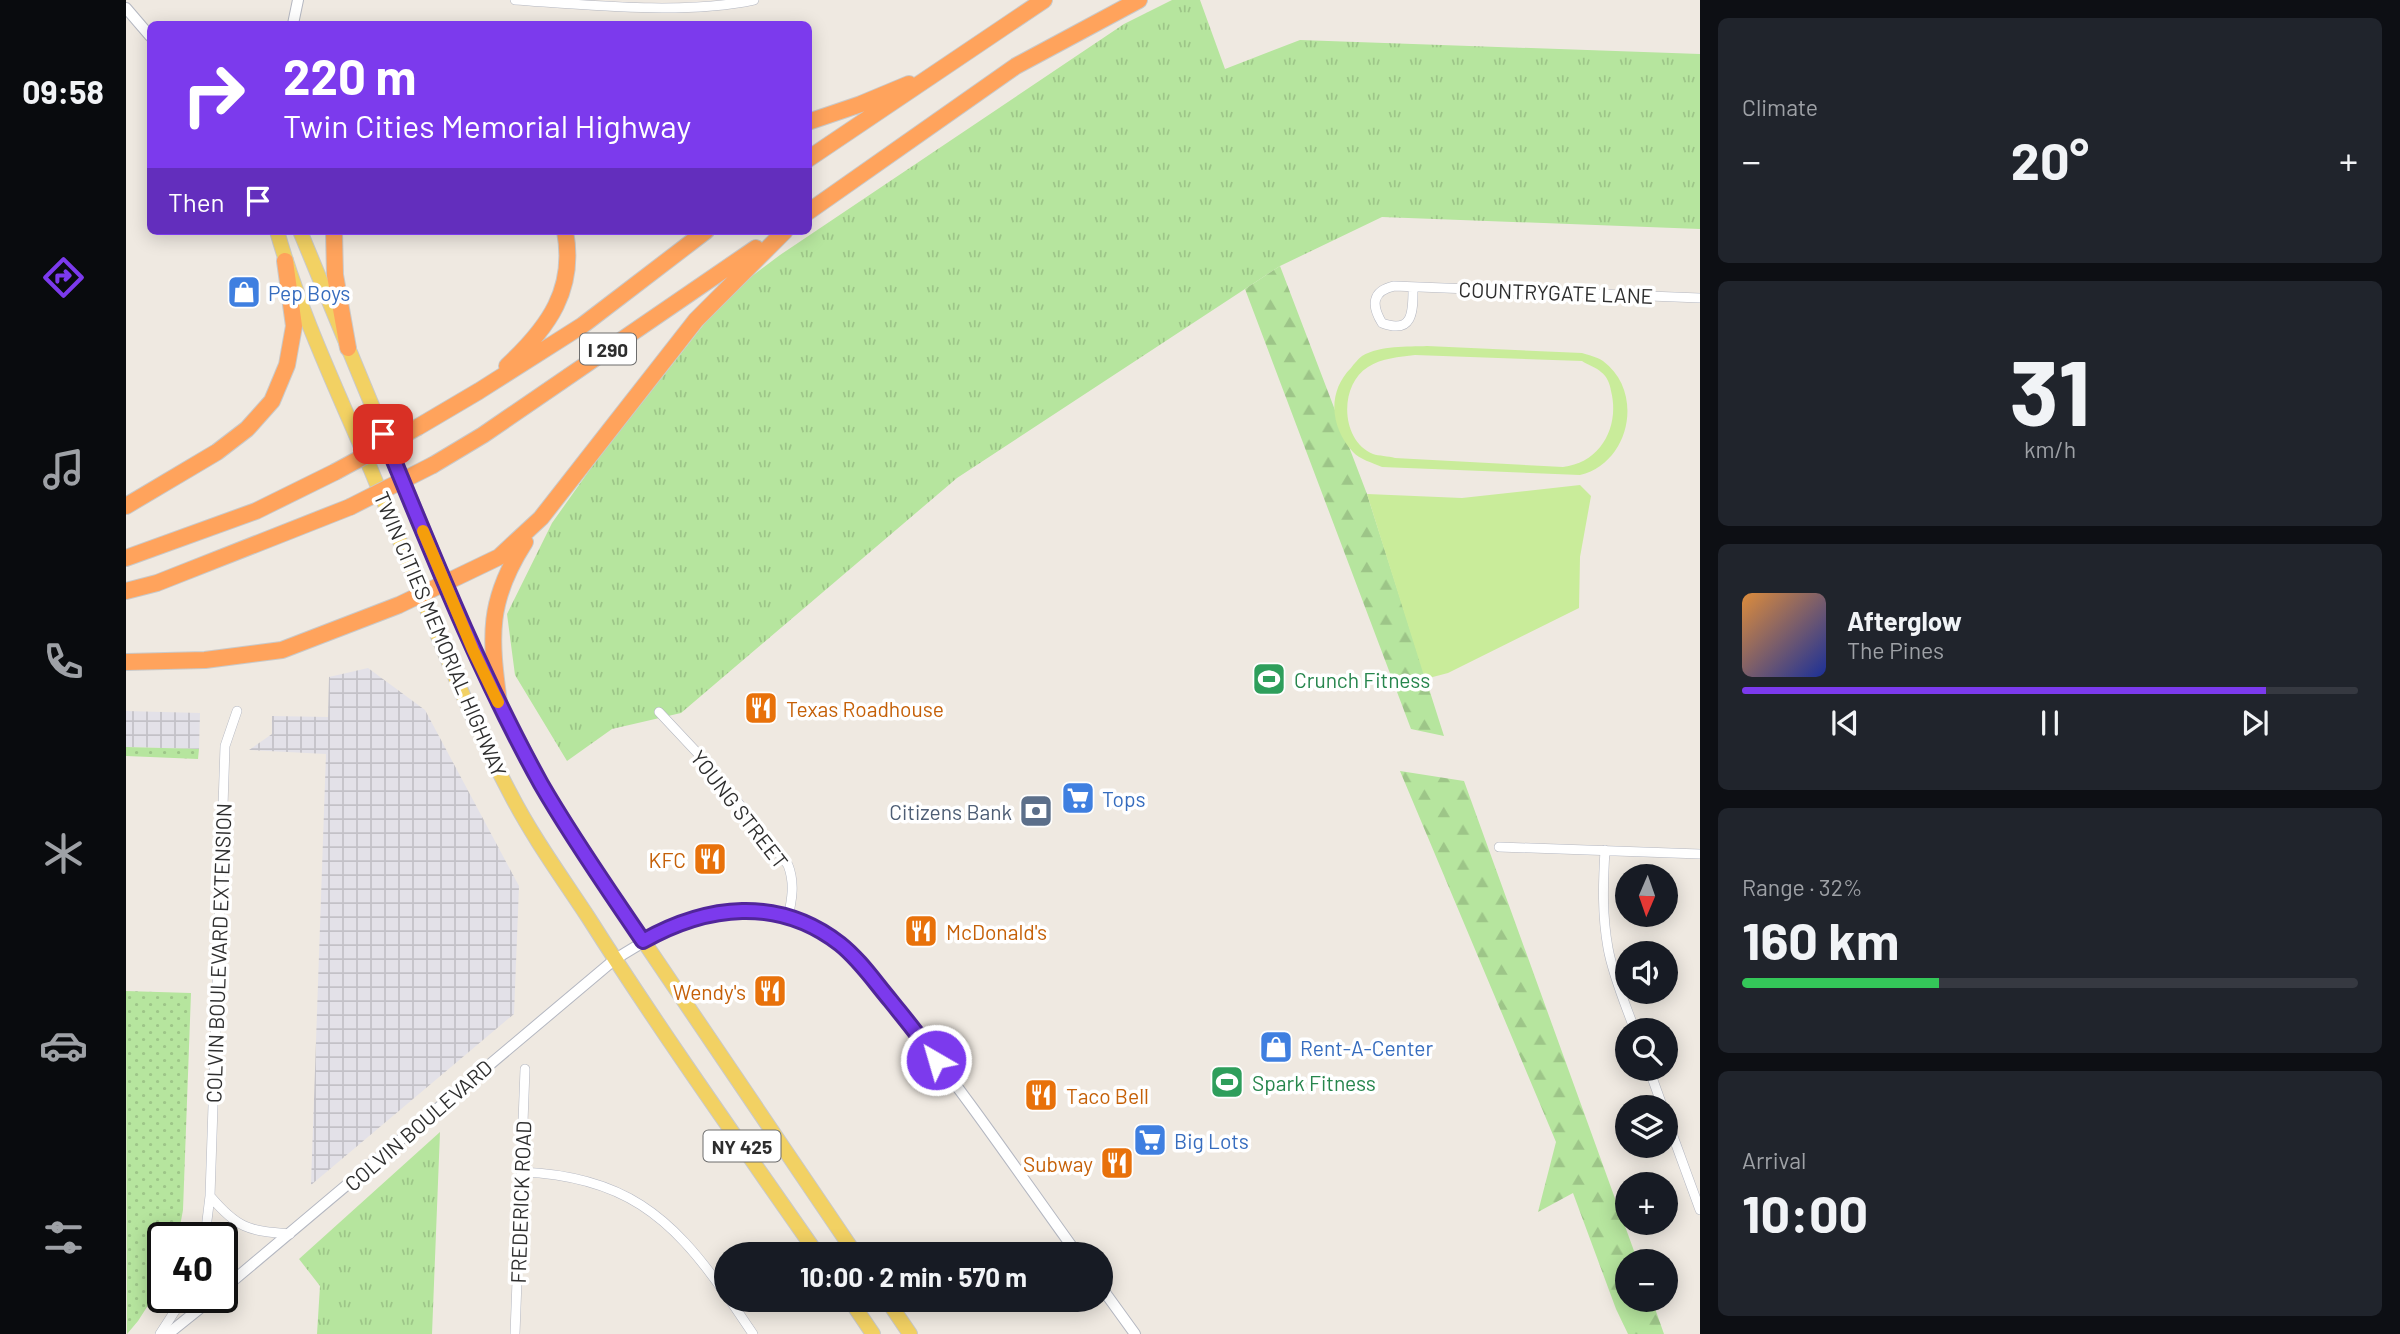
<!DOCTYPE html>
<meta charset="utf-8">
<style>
:root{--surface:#171b24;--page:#20242c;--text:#f1f3f6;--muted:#9ea1a6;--line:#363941;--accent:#7c3aed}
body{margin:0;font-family:Barlow,sans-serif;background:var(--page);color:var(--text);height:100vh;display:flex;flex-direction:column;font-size:26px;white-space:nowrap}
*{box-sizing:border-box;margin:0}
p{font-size:23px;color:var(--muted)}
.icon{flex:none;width:38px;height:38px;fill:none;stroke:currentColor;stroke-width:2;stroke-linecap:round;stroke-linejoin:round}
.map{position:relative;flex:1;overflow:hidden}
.panel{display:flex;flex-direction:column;gap:18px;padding:18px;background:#0d0f14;width:700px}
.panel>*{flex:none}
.hud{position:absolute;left:21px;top:21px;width:665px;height:214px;border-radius:10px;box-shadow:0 4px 18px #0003;background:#7c3aed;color:#fff;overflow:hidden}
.needle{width:46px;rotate:182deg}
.controls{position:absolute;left:1489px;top:864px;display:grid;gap:14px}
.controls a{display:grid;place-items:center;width:63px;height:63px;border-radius:50%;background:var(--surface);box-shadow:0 4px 18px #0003;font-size:35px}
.speed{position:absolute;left:21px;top:1222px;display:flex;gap:14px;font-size:35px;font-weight:700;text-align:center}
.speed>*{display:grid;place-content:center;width:91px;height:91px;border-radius:50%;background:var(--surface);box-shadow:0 4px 18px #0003;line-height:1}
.speed .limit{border:4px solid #111;border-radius:10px;background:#fff;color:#111}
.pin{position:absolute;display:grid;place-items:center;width:60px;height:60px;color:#fff;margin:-30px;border-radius:14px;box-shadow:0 4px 10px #0006}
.me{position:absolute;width:77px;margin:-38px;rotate:322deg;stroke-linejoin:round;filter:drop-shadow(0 0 5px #0008)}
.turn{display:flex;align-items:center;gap:24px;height:147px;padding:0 21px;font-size:32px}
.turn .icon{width:91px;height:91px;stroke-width:2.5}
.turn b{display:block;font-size:49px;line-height:60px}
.then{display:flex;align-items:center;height:66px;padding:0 21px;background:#0003;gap:14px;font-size:26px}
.big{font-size:52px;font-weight:700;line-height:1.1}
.panel .widget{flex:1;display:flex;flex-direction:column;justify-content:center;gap:10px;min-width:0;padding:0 24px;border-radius:10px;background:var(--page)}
.panel .dial{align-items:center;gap:0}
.dial b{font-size:91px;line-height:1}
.song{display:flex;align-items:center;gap:21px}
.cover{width:84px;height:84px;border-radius:10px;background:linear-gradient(135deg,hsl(30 70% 55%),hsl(230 70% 35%))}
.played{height:7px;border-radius:4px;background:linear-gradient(90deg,var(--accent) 85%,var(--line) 85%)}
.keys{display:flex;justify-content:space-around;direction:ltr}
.heat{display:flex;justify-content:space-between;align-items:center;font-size:38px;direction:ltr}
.charge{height:10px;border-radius:5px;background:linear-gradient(90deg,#34c759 32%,var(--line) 0)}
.trip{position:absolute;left:588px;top:1242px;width:399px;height:70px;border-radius:35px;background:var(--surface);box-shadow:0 4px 18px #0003;font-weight:700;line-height:70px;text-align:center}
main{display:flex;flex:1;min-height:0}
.tabs{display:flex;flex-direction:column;width:126px;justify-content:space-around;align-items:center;background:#090b0e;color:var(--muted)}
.tabs .icon{width:49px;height:49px}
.tabs .selected{color:var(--accent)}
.tabs b{font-size:32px;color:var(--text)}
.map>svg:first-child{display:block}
</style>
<main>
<nav class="tabs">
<b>09:58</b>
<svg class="icon selected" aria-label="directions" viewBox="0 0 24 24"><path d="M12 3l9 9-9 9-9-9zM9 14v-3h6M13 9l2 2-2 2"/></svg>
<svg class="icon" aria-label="music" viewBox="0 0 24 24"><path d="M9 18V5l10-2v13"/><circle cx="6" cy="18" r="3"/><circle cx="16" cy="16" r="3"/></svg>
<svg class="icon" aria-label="phone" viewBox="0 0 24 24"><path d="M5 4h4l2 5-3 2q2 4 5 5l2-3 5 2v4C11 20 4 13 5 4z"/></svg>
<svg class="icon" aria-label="climate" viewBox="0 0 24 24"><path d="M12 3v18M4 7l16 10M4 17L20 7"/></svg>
<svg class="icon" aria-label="car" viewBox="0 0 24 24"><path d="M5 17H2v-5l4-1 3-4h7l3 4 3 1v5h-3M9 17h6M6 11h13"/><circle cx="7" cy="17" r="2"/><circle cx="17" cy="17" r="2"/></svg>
<svg class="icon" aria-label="filters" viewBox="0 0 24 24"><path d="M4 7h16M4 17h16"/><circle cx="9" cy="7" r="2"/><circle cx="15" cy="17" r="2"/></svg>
</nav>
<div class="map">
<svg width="1574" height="1334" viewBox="0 0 1574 1334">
<defs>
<pattern id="industrial-grid" width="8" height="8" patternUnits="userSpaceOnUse" patternTransform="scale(1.75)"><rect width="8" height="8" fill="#e3e1e8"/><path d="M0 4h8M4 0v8" fill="none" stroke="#c3c1c7"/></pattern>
<pattern id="grass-tufts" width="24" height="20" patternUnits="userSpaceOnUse" patternTransform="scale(1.75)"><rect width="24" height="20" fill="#b6e59e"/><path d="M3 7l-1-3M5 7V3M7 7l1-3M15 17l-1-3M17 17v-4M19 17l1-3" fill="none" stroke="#9dc588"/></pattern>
<pattern id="forest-firs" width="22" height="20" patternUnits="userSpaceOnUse" patternTransform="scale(1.75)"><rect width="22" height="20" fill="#b6e59e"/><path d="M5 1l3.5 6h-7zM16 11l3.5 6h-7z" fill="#9dc588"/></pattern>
<pattern id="park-dots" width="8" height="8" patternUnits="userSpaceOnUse" patternTransform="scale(1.75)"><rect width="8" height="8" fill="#b6e59e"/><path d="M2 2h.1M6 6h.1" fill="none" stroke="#9dc588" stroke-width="1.8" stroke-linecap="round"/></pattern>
</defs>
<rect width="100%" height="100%" fill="#efe9e1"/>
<path fill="url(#industrial-grid)" d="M242,668l57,42 94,176 -5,128 -203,171 15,-431 -77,-4 23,-16v-18l56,1 1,-40z
M0,711l74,2 -1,36 -73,-2z"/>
<path fill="url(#grass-tufts)" d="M1046,0h28l25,69 75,-29 400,14v175l-318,-12 -102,49 -323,212 -276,235 -69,16 -45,32 -52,-86 -8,-61 45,-91 44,-62 120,-152 28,-27 36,-27 344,-231z
M314,1132l-8,202h-115l3,-48 -21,-27z"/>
<path fill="url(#forest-firs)" d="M1154,266l87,228 77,242 -33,-7 -166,-440z
M1274,771l64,10 174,481h-10v38h24l12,34h-36l-12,-25 -43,-116 -35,19 18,-70z"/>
<path fill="url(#park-dots)" d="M0,747l73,2 -1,10 -72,-3z
M0,991l65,2 -8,217 -5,27h-15v45l-25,39 -11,13z"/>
<path fill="#c9ec9a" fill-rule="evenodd" d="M1301,346l155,7c6,2 15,4 21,8 42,31 27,102 -23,114l-198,-8c-9,-4 -23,-8 -29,-15 -23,-25 -26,-60 -2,-84 3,-4 7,-9 11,-12 19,-11 45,-9 65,-10zM1289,355l167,6c6,4 14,6 19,11 6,4 9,12 10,19 9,35 -10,72 -48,76l-168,-9c-7,-2 -16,-2 -22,-4 -33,-14 -34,-69 -5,-87 14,-9 31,-10 47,-12z
M1454,485l11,11 -11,61 -1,51 -131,65 -23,6 -58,-185 95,4z"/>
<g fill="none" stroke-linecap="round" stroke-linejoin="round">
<defs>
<path id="minor" d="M389,0c73,5 168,15 239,0
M1287,287c0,23 1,48 -31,36 -11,-18 -10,-32 12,-37l306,12
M533,712l45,48 84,105c7,18 4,34 0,53
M1373,847l201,7
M1479,850c-2,33 -3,65 3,98 5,28 17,55 27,83
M1523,1069l14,39
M1540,1117l34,93
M396,1172c100,4 149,43 204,123
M84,1196c27,32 38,35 80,38
M79,1237l5,-41 15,-450 12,-35
M604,1300l23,34
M34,1334l24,-37
M389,1334l10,-265"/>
<path id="tertiary" d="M0,8l24,28
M167,24l5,-24
M975,1287l34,47
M96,1290l392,-330c47,-30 95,-57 153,-48 24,3 53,17 72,32 27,20 46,50 66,75 61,76 116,157 173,236
M42,1334l46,-37"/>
<path id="primary" d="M151,231c23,82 61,161 94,239 45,108 84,219 139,323 22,43 51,83 78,124 73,115 152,226 230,338
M174,231l173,419 69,136 52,82 262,387
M724,1300l23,34
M761,1300l23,34"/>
<path id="motorway" d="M682,122l53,-18 48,-20
M682,159l236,-159
M682,212l208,-146 123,-66
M208,231l1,44 13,73
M381,366c42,-39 69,-77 58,-135
M292,427l61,-36 104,-66 123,-94
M307,465l50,-30 273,-187
M0,506l91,-54 30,-23 25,-28 15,-36 7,-39 -9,-65
M0,558l130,-47 79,-39
M0,591l31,-8 193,-76
M0,662l79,-2 77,-10 117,-45 100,-48 42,-39 155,-198 89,-89
M373,703c-9,-67 -12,-102 26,-161"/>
</defs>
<use href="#minor" stroke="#b4b7c1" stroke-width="10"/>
<use href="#tertiary" stroke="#b4b7c1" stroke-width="12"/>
<use href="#primary" stroke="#c9c9c9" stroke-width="16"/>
<use href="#motorway" stroke="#c9c9c9" stroke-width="18"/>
<use href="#minor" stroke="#fff" stroke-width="9"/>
<use href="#tertiary" stroke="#fff" stroke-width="10"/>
<use href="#primary" stroke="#f2d163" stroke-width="14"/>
<use href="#motorway" stroke="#ffa35c" stroke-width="16"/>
<defs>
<path id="motorway-bridge" d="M209,472l83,-45
M224,507l83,-42"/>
</defs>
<use href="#motorway-bridge" stroke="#c9c9c9" stroke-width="18" stroke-linecap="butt"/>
<use href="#motorway-bridge" stroke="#ffa35c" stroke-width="16"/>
</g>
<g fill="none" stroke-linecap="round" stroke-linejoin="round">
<defs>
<path id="route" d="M257,434c49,119 96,238 158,350 31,54 67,105 102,157 64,-36 135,-45 197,3 20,16 34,37 50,56 16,20 32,39 46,60"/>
</defs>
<use href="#route" stroke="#51269a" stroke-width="18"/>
<use href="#route" stroke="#7c3aed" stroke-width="12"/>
<path stroke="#f59e0b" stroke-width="12" d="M297,531l50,119 25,52"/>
</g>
<defs>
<symbol id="shop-square" viewBox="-11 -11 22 22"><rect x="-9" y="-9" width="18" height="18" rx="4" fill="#3f7fe0" stroke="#fff"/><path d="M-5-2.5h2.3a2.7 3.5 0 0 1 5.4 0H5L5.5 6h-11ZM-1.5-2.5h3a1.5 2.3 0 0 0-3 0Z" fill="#fff"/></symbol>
<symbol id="stadium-square" viewBox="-11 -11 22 22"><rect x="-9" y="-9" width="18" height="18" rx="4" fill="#2e9e5b" stroke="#fff"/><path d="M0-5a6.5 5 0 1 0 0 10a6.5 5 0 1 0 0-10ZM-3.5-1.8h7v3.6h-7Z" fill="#fff"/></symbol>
<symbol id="restaurant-square" viewBox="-11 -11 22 22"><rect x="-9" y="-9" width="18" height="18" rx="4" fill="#e8710a" stroke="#fff"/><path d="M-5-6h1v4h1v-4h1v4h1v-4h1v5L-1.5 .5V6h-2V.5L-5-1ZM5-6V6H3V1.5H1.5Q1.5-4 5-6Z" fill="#fff"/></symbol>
<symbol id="supermarket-square" viewBox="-11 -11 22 22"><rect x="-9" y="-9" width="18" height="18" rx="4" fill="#3f7fe0" stroke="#fff"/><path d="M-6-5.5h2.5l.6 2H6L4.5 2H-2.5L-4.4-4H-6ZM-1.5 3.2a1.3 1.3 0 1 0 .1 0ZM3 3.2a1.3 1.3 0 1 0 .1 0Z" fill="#fff"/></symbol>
<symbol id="bank-square" viewBox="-11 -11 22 22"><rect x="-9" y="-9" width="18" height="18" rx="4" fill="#5c6f8a" stroke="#fff"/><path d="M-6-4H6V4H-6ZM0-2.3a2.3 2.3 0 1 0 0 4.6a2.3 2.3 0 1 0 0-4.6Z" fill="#fff"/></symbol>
</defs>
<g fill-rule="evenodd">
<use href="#shop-square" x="99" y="273" width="38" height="38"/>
<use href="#stadium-square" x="1124" y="660" width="38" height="38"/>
<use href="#restaurant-square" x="616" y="689" width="38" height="38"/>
<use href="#supermarket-square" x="933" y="779" width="38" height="38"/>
<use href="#bank-square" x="891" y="792" width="38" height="38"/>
<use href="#restaurant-square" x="565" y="840" width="38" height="38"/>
<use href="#restaurant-square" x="776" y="912" width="38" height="38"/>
<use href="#restaurant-square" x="625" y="972" width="38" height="38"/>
<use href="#shop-square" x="1131" y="1028" width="38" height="38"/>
<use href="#stadium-square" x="1082" y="1063" width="38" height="38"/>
<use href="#restaurant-square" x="896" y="1076" width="38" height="38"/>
<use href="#supermarket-square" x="1005" y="1121" width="38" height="38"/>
<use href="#restaurant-square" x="972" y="1144" width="38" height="38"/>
</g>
<g text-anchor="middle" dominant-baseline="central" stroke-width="7" stroke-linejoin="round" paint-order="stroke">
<g fill="#fff" stroke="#6d6d6d" stroke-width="2">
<rect x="454" y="333.5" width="56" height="31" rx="5"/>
<rect x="577.5" y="1130.5" width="77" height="31" rx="5"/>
</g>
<g font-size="19" font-weight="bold" fill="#2e2e2e">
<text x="482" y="349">I 290</text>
<text x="616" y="1146">NY 425</text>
</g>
<g font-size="21" fill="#366cbe" stroke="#fff" text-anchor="start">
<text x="142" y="292">Pep Boys</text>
<text x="976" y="798">Tops</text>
<text x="1174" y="1047">Rent-A-Center</text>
<text x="1048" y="1140">Big Lots</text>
</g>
<g font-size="21" fill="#2e2e2e" stroke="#fff">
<text transform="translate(1430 292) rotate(2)">COUNTRYGATE LANE</text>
<text transform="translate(315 634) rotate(67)">TWIN CITIES MEMORIAL HIGHWAY</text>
<text transform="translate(614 809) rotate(52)">YOUNG STREET</text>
<text transform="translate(92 953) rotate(-88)">COLVIN BOULEVARD EXTENSION</text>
<text transform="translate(292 1125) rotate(-41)">COLVIN BOULEVARD</text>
<text transform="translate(394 1202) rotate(-88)">FREDERICK ROAD</text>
</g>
<g font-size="21" fill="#27864d" stroke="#fff" text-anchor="start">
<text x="1168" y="679">Crunch Fitness</text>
<text x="1126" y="1082">Spark Fitness</text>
</g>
<g font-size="21" fill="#c56008" stroke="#fff" text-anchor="start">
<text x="660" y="708">Texas Roadhouse</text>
<text x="560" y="859" text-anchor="end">KFC</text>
<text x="820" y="931">McDonald's</text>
<text x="620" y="991" text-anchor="end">Wendy's</text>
<text x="940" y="1095">Taco Bell</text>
<text x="967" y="1163" text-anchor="end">Subway</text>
</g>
<g font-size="21" fill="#4e5e75" stroke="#fff" text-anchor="end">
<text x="886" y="811">Citizens Bank</text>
</g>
</g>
</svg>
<div class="controls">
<a><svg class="needle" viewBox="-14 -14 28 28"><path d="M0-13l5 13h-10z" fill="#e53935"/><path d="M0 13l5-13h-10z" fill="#9ea1a6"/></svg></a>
<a><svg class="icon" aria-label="sound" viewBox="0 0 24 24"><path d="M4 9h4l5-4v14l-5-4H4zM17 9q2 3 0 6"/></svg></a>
<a><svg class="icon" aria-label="search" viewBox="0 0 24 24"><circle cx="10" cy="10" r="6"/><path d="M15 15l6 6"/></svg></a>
<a><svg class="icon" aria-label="layers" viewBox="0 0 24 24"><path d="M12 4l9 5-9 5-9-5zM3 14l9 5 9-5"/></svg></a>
<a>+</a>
<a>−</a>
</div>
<div class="speed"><div class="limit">40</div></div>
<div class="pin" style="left:257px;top:434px;background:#d93025"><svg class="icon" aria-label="arrive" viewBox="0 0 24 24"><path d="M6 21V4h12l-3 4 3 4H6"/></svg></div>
<svg class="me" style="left:810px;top:1060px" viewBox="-20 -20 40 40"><circle r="17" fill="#7c3aed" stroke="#fff" stroke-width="3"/><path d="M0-11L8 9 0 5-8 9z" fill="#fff"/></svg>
<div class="trip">10:00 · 2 min · 570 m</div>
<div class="hud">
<div class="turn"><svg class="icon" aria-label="right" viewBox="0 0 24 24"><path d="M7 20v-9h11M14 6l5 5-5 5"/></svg><div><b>220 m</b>Twin Cities Memorial Highway</div></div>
<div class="then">Then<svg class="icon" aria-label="arrive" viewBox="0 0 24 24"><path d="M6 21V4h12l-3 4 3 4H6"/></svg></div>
</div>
</div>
<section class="panel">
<div class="widget"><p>Climate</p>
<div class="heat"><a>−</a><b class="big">20°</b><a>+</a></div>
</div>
<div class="widget dial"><b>31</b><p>km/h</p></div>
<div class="widget">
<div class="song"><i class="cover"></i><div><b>Afterglow</b><p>The Pines</p></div></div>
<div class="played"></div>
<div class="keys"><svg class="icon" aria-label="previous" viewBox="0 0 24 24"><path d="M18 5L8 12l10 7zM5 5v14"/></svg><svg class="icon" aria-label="pause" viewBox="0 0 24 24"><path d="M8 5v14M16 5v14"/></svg><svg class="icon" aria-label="next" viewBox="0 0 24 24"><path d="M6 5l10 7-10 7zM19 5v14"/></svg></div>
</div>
<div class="widget"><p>Range · 32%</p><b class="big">160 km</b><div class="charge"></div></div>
<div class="widget"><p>Arrival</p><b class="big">10:00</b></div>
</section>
</main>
